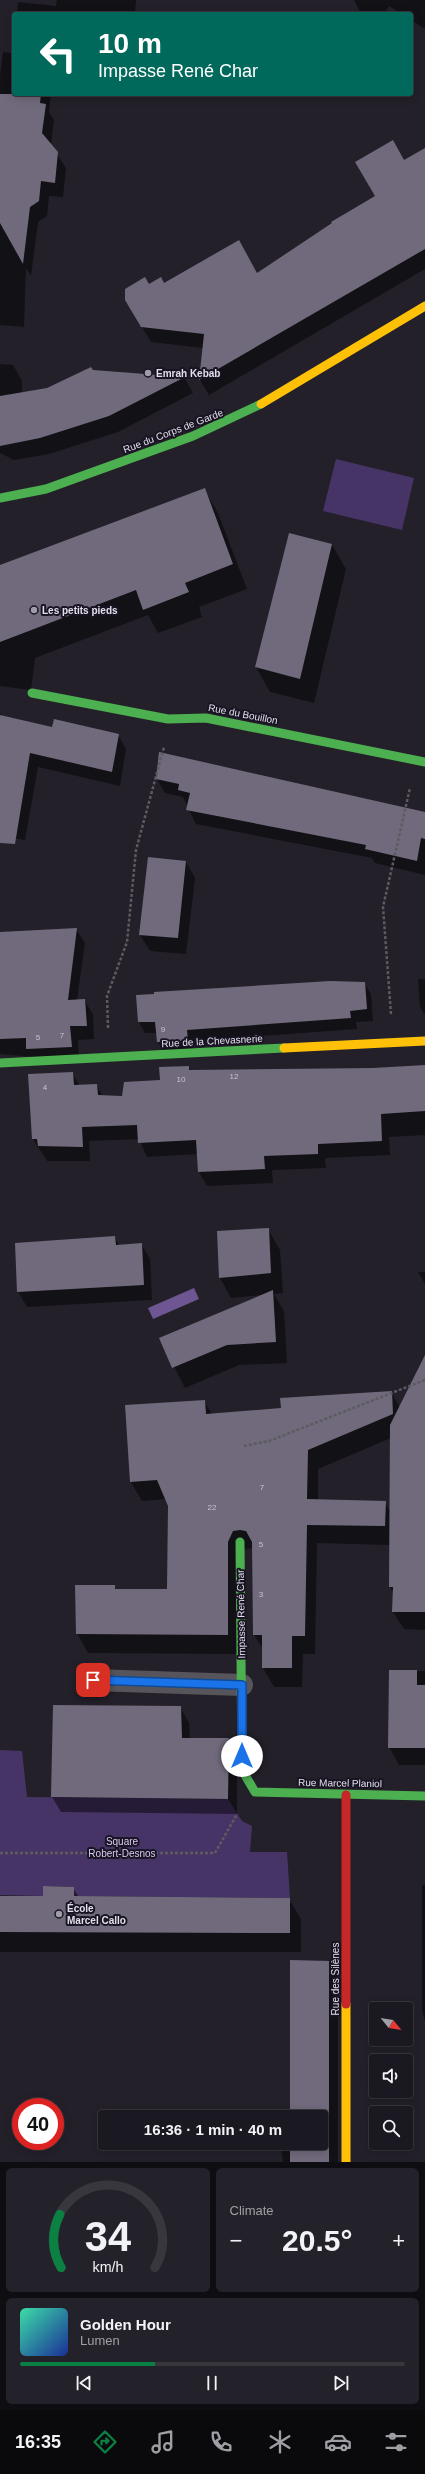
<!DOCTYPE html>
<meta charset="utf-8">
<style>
:root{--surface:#1a1820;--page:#232129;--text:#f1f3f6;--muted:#9fa0a5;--line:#38373e;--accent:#0b8043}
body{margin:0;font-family:Helvetica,sans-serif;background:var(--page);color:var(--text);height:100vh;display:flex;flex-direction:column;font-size:15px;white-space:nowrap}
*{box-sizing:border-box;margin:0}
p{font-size:13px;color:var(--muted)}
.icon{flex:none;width:22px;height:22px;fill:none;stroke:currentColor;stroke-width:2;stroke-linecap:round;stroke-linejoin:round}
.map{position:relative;height:2162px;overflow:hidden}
.details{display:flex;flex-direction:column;gap:6px;padding:6px;background:#0e0d12;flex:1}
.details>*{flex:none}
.guide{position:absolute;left:12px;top:12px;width:401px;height:84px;border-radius:4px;box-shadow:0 2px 10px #0003,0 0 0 1px var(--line);background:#00695c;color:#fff;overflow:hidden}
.needle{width:26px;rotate:120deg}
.fabs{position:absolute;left:369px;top:2002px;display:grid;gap:8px}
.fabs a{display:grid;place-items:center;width:44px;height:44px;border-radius:4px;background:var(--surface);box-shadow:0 2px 10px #0003,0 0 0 1px var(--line);font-size:20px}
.speed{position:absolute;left:12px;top:2098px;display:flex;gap:8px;font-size:20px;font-weight:700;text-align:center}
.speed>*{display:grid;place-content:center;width:52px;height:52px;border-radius:50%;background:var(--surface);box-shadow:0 2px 10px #0003,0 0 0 1px var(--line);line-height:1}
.speed .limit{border:6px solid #d22;background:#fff;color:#111}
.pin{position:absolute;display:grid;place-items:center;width:34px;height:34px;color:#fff;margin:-17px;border-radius:8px;box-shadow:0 2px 6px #0006}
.me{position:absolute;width:44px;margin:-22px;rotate:0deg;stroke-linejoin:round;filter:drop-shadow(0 0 3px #0008)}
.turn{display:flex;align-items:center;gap:14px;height:84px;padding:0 20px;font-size:18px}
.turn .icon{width:52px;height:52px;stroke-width:2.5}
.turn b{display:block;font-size:28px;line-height:34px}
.big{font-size:30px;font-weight:700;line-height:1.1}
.details .card{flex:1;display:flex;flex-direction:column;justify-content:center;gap:6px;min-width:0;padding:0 14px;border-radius:6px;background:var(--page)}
.details .dial{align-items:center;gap:0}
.dial svg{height:104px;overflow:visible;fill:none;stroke:var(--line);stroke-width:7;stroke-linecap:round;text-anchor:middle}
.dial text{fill:var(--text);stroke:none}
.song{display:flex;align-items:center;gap:12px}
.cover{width:48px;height:48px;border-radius:6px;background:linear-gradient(135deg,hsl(160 70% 55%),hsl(230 70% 35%))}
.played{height:4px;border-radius:2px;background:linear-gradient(90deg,var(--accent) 35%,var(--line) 35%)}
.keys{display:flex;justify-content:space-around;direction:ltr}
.heat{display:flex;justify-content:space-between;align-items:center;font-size:22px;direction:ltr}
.details .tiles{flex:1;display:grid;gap:6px;grid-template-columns:1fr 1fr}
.card:last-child{grid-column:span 2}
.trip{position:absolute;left:98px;top:2110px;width:230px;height:40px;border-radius:4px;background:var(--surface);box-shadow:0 2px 10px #0003,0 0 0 1px var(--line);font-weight:700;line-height:40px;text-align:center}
.tabs{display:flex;height:64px;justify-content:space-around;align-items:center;background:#0a0a0d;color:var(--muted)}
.tabs .icon{width:28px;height:28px}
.tabs .selected{color:var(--accent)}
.tabs b{font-size:18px;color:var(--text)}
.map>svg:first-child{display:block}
</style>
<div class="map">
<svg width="425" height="2162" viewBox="0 0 425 2162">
<rect width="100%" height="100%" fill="#23202a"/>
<path fill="#473466" d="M336,459l78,19 -12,52 -79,-19z
M0,1750l22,1 5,46 201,2 14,22 10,5 -2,26h37l3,46 -216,-2v-9l-31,-1v10l-43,-1z"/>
<path fill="#6d5692" d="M194,1288l5,11 -46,20 -5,-11z"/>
<path fill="#0007" fill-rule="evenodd" d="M57,0h79l-1,14h-118l1,-12 38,4z
M354,0h71v29l-14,-9v-6h-9l-13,-8 -5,8h-18l-7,-4z
M14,31v63h37l-2,18 5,8 -3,25 15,23 -3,29 -14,-1 -2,20 -9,6 -7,54 -5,-8 -2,59 -24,-2v-249l3,-24 8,1z
M425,149v120l-216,126 -9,-15 3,-32 -52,-6 -16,-27 14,-29 108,-12 120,-78 27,-34z
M0,364l13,1 9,16v12l25,-4 45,-18 92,6 9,16 -75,39 -69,22 -35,6 -14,-7z
M204,489l14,24 29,76 -48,18 3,10 -44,16 -10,-18 -113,43 -4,32 -31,-4v-119z
M290,534l42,11 14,24 -32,134 -44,-11 -14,-25z
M0,713l3,4 50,11 65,7 8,14 -6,37 -82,-19 -13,73 -25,-4z
M157,779l268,34v62l-50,-12 -3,-5 -176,-34 -13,-27 -18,-4z
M149,858l37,4 9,16 -9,76 -36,-3 -10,-16z
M76,929l9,14 -8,57h7l9,14 1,25 -16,1 1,21 -79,-7v-121z
M418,979h7v36l-5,-8z
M364,983l7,11 2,27 -17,1 1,7 -164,12 1,11 -30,1 -6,-11 -1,-9h-12l-6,-11 -2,-26z
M425,1066v69l-36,2 1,18 -65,3 1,10 -54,2 1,13 -66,3 -8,-14 -1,-18 -51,3 -8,-18 -50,2 1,20h-43l-14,-22 39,-66 8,13 16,-1 7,11 20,1 65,-30 3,4 182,-2z
M268,1229l12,21 3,43 -9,1 10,17 3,52 -48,2 -54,23 -25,-49 102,-44 -31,3 -11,-20z
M115,1238l5,8 21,-2 9,15 2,41 -125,7 -9,-15 -2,-48z
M418,1272h7v12z
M425,1357v273l-21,-1 -11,-17 1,-18 -4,-7v-42l-73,-2 -2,111h-12l-1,33h-28l-11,-19v-19l-9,-14v-86l-2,-1 -8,2 -5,104 -151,-1 -11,-20 37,-47 2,4h52l1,-85 -3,-6 -24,2 -11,-19 73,-81 8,13 70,-5 109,-17 9,16zM391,1438l-1,73 -5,-9 -67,-2v-31z
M390,1671h35v94h-26l-10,-18z
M180,1707l9,16 1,16h38l9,16v59l-176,-2 -9,-15z
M422,1885h3v136l-3,-11z
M73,1888l6,9 210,2 12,20v33h-301v-55h44z
M329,1962l9,17v183h-55l-3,-19h41v-26h-30z"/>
<path fill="#716a7c" d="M0,94h41l-1,9 6,1 -4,29 16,19 -3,31 -14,-2 -2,20 -9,6 -7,57 -23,-41z
M393,140l11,20 21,-12v101l-226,131 5,-46 -63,-7 -16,-27v-11l20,-12 4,7 12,-7 3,6 75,-43 18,33 75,-50 -1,-1 44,-26 -20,-34z
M91,367l2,3 92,7 -76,39 -69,22 -40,8v-50l47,-8z
M205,488l28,76 -48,19 4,9 -46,18 -7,-20 -136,52v-77z
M289,533l43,11 -32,135 -45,-12z
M0,715l52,12 2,-8 65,15 -7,38 -82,-19 -15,91 -15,-1z
M159,752l266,60v27l-4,-1 -4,23 -52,-12 1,-4 -180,-35 4,-17 -12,-3 1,-6 -23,-5z
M148,857l38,4 -8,77 -39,-3z
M77,928l-9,72 17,-1 2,27h-17l2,21 -46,2v-11l-26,1v-107z
M330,981l35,1 2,27 -17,2 1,7 -164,12 1,11 -31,1 -2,-20h-17l-2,-27 18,-1v-2z
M425,1065v46l-44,3 1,27 -64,3v10l-54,2 1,13 -67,3 -2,-32 -58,3 -1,-18 -55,2 1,20 -45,-1 -1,-7h-5l-4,-65 45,-2 1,13 23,-1 1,11 24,1 2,-14 36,-2 -1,-13 30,-1v4l184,-2z
M269,1228l2,45 -52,5 -2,-47z
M115,1236l1,9 26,-2 2,42 -127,7 -2,-49z
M273,1290l3,52 -49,3 -55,23 -13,-30z
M425,1355v257h-33l1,-25h-4l1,-162z
M392,1391l1,23 -85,36 -1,49 79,2 -1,25 -78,-1 -2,111h-13v32h-30v-33h-9l-1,-93 -6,-11 -6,-1 -7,1 -5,11v93l-152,-1 -1,-49h40v4h52l1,-83 -11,-26 -27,2 -5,-77 80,-5 1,14 75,-6 -1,-10z
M389,1670h28v15h8v63h-37z
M53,1705l128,1 1,32h47l-1,61 -177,-2z
M43,1886l31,1v9l216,2v35l-290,-1v-36h43z
M290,1960l39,1v201h-39v-19h31v-26h-31z"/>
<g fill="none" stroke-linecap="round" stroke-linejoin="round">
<path stroke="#5c5b60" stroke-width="2.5" stroke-dasharray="3 2" stroke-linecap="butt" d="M391,1014l-8,-107 27,-119
M108,1028l-1,-32 20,-54 9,-92 28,-103
M244,1446l25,-5 156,-61
M0,1853h215l22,-39"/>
<path stroke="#57555b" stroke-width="22" d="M93,1680l149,5"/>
<path stroke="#4caf50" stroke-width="9" d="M0,498l46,-9 147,-53 68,-32
M32,693l136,26 38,-1 219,44
M0,1063l284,-15
M240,1542l2,228 13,22 170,4"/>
<path stroke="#ffc107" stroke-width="9" d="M261,404l164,-98
M284,1048l141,-7
M346,2004v158"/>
<path stroke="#c62828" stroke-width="9" d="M346,1795v209"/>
</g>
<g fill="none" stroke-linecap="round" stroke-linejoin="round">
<defs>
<path id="route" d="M93,1680l149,5v71"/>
</defs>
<use href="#route" stroke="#114b97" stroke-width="10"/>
<use href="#route" stroke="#1a73e8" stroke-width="7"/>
</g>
<g fill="#9f9ca7" stroke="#191423" stroke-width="1.5">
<circle cx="148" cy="373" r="4"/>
<circle cx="34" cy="610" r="4"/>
<circle cx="59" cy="1914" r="4"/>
</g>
<g text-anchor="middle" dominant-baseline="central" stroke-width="4" stroke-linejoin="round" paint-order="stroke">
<g font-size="8" fill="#c6c2ce">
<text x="163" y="1029">9</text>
<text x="62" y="1035">7</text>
<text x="38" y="1037">5</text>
<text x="234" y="1076">12</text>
<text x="181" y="1079">10</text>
<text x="45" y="1087">4</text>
<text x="262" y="1487">7</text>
<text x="212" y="1507">22</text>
<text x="261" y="1544">5</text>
<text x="261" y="1594">3</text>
</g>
<g font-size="10" font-weight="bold" fill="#e2dfea" stroke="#191423" text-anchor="start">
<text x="156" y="373">Emrah Kebab</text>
<text x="42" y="610">Les petits pieds</text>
<text x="67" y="1908">École<tspan x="67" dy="12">Marcel Callo</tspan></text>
</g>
<g font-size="10" fill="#e2dfea" stroke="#191423">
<text transform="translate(173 431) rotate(-21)">Rue du Corps de Garde</text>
<text transform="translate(243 714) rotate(11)">Rue du Bouillon</text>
<text transform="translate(212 1041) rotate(-3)">Rue de la Chevasnerie</text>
<text transform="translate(241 1614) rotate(-91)">Impasse René Char</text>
<text transform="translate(340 1783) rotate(1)">Rue Marcel Planiol</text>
<text transform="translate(335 1979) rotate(-90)">Rue des Silènes</text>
</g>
<g font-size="10" fill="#d8cbf1" stroke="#191423">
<text x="122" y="1841">Square<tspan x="122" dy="12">Robert-Desnos</tspan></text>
</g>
</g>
</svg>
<div class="fabs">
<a><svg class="needle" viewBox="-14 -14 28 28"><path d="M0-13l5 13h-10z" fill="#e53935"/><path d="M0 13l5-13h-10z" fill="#9fa0a5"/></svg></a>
<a><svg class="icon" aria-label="sound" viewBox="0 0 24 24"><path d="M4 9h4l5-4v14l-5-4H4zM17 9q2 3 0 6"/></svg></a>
<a><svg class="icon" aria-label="search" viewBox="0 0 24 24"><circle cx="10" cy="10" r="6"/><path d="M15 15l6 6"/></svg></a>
</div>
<div class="speed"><div class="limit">40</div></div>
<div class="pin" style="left:93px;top:1680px;background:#d93025"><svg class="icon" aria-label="arrive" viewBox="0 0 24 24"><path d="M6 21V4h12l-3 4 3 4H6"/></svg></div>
<svg class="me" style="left:242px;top:1756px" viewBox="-20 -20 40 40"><circle r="19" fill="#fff"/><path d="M0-13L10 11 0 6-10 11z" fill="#1a73e8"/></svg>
<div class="trip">16:36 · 1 min · 40 m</div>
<div class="guide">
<div class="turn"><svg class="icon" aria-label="left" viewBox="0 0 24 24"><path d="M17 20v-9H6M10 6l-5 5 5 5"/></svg><div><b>10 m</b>Impasse René Char</div></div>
</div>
</div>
<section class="details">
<div class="tiles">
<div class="card dial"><svg viewBox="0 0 100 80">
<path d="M14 69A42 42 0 1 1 86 69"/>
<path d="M14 69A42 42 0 0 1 13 28" stroke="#0b8043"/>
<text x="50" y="56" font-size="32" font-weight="700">34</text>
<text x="50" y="72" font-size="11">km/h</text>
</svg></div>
<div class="card"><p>Climate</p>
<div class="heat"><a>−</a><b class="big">20.5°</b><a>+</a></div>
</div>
<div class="card">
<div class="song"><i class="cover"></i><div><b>Golden Hour</b><p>Lumen</p></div></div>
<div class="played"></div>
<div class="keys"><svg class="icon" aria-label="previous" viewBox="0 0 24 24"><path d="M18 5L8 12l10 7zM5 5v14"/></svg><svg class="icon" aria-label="pause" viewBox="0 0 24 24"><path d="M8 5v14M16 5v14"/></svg><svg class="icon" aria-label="next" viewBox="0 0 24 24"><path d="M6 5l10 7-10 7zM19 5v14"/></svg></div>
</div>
</div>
</section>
<nav class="tabs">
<b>16:35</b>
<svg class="icon selected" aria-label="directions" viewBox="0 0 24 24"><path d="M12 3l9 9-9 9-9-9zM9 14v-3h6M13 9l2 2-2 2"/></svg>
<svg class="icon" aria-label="music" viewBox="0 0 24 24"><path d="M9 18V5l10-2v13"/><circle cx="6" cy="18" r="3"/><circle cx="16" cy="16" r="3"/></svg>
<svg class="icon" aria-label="phone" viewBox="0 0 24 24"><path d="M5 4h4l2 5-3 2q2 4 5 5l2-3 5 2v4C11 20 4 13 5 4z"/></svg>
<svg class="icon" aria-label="climate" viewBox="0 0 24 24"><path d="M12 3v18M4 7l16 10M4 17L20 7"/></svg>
<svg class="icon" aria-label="car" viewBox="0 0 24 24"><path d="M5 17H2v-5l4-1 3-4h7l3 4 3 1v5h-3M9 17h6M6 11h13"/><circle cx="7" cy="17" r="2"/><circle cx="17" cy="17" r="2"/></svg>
<svg class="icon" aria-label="filters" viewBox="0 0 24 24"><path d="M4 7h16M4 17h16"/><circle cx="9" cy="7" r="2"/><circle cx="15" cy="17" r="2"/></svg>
</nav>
